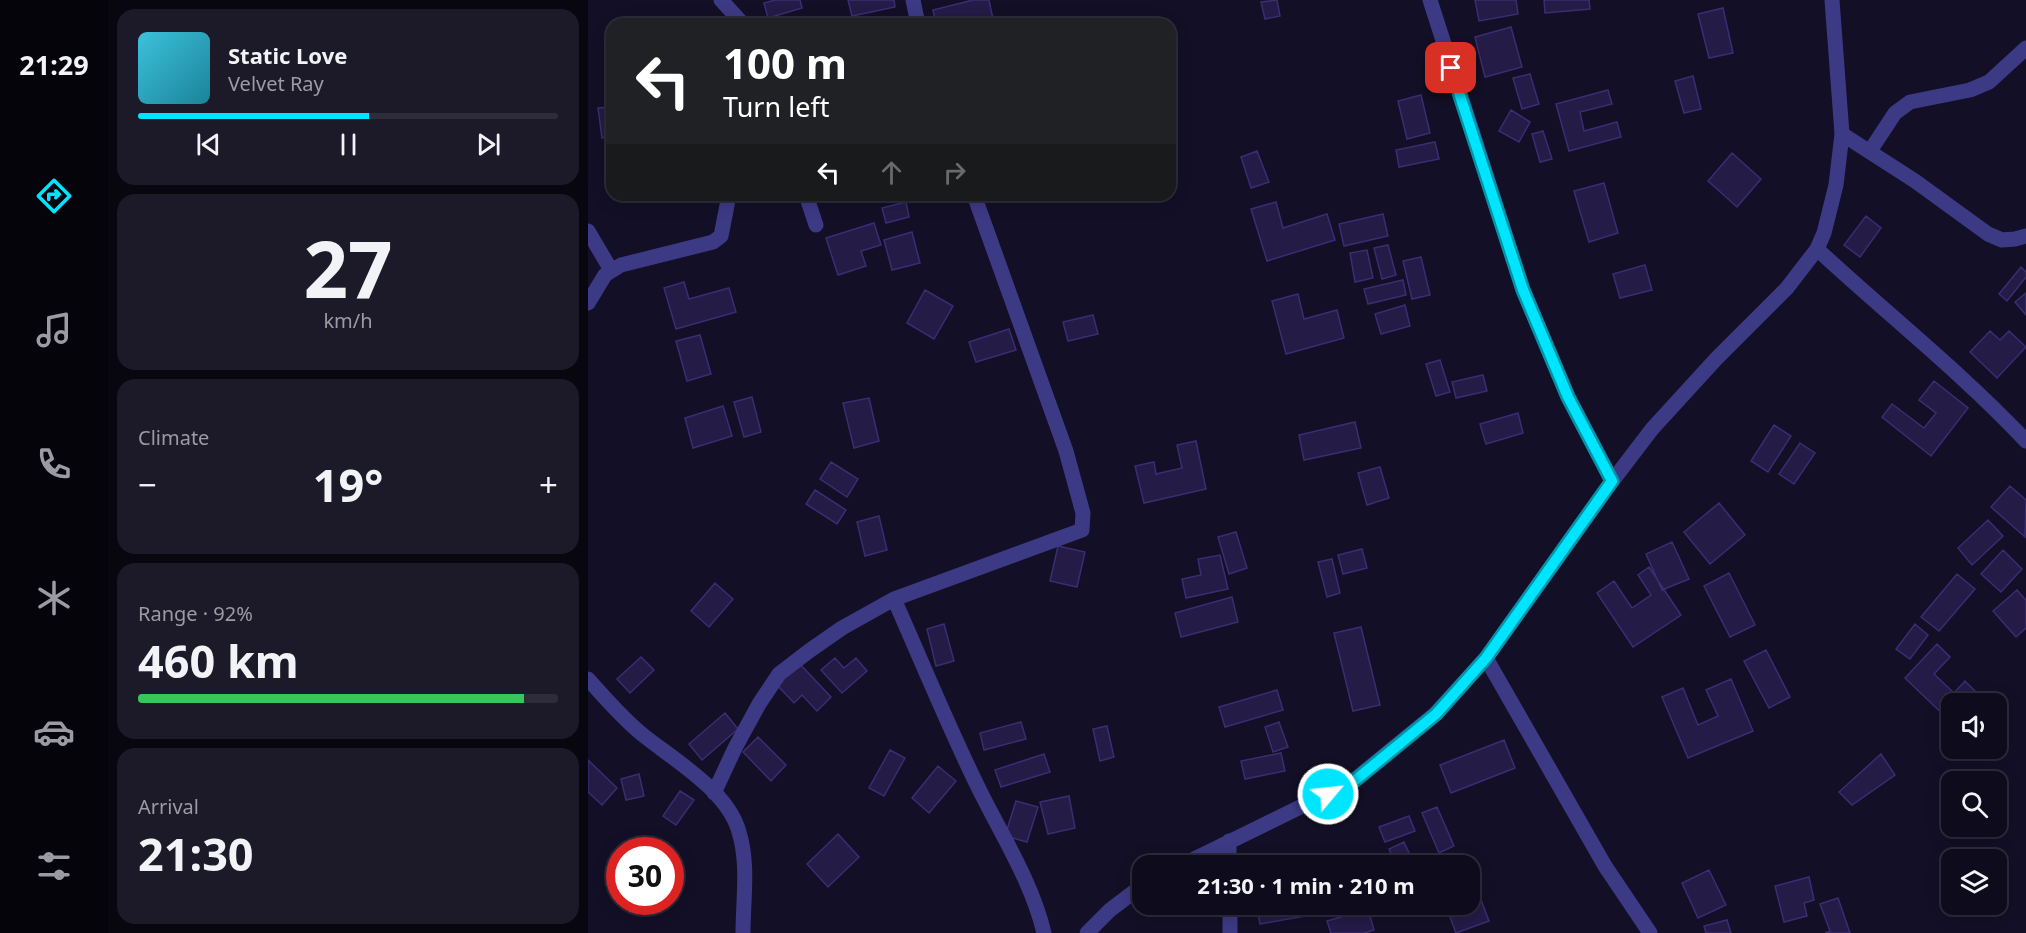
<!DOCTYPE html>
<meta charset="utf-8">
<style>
:root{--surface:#0e0b1c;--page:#1c1929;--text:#f1f3f6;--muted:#9b9ba3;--line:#2e2b3b;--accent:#00e5ff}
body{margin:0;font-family:"Noto Sans",sans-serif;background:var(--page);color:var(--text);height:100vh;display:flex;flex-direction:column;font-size:22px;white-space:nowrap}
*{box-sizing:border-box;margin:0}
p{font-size:20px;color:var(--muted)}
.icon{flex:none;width:33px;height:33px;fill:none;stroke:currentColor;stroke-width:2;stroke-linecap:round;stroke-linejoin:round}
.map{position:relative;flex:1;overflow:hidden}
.side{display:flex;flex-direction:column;gap:9px;padding:9px;background:#08060f;width:480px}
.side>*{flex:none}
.hud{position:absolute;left:18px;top:18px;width:570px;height:183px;border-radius:18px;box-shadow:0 3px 15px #0003,0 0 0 2px var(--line);background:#202124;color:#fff;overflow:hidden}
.controls{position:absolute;left:1353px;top:693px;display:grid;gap:12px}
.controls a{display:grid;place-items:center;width:66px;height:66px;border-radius:12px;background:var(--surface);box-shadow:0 3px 15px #0003,0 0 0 2px var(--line);font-size:30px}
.speed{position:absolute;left:18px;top:837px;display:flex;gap:12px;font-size:30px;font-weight:700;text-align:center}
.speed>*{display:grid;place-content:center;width:78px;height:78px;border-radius:50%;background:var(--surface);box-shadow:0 3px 15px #0003,0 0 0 2px var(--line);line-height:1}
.speed .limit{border:9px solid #d22;background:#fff;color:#111}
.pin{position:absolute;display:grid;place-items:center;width:51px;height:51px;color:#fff;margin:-26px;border-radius:12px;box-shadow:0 3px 9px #0006}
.me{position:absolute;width:66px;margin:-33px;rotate:62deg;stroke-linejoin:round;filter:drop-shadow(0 0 4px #0008)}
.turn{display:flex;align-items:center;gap:21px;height:126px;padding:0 18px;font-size:27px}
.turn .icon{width:78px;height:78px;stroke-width:2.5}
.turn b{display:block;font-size:42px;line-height:51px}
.lanes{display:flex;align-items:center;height:57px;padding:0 18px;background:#0003;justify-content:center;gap:30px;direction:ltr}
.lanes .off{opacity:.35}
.big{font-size:45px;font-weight:700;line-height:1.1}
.side .card{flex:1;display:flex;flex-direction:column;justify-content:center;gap:9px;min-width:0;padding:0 21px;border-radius:18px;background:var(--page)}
.side .dial{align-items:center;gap:0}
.dial b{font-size:78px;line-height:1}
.song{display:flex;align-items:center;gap:18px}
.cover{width:72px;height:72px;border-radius:9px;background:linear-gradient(135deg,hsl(190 70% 55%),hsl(190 70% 35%))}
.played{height:6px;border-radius:3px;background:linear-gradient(90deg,var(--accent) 55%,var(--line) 55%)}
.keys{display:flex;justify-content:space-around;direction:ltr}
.heat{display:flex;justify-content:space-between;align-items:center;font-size:33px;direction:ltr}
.charge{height:9px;border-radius:4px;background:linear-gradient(90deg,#34c759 92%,var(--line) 0)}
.trip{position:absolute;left:544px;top:855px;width:348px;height:60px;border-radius:18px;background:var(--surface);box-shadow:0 3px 15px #0003,0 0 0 2px var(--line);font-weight:700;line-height:60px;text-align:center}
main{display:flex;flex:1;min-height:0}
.menu{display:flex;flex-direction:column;width:108px;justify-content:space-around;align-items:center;background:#06040b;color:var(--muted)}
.menu .icon{width:42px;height:42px}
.menu .selected{color:var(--accent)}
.menu b{font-size:27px;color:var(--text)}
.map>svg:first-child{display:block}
</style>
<main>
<nav class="menu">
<b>21:29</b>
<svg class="icon selected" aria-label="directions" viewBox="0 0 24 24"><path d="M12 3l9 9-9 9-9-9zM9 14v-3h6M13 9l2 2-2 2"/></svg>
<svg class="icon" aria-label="music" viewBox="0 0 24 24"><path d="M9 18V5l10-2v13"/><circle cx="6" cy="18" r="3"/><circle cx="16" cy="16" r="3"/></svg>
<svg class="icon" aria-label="phone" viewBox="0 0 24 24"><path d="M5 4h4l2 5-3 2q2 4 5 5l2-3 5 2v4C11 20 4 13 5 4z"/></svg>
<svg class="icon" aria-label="climate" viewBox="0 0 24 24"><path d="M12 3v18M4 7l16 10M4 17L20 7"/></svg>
<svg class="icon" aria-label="car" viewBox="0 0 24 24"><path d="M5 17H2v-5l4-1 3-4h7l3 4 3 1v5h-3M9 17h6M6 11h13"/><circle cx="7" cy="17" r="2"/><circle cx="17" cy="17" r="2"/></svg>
<svg class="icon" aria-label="filters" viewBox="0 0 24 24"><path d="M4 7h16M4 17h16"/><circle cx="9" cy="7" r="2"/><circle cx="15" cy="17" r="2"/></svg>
</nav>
<section class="side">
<div class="card">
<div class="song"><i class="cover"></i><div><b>Static Love</b><p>Velvet Ray</p></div></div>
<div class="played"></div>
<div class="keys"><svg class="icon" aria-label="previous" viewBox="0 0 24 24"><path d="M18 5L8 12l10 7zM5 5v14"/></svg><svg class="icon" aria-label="pause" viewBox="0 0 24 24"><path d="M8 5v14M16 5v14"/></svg><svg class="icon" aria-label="next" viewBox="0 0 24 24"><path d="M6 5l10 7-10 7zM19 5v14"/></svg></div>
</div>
<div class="card dial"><b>27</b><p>km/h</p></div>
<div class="card"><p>Climate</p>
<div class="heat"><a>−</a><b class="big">19°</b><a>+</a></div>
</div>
<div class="card"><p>Range · 92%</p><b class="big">460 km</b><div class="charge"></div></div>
<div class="card"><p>Arrival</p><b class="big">21:30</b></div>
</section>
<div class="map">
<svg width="1438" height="933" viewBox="0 0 1438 933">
<rect width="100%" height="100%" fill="#130f26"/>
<path fill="#241b47" stroke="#3b2d73" stroke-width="1.5" d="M187,0h25l2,8 -34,10 -4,-15z
M260,0h46l1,7 -43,9z
M385,0h16l5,24h-58l-3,-14z
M689,0l3,16 -15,3 -4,-17z
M887,0h41l2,14 -39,7z
M956,0h45l1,9 -45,4z
M1135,8l10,45 -24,5 -11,-44z
M923,27l11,40 -37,10 -10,-40z
M942,74l9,30 -17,5 -9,-31z
M1105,76l8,33 -17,4 -9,-32z
M1020,90l4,14 -32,8 4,19 33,-9 4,15 -52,14 -13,-47z
M833,95l9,38 -23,6 -9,-38z
M22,107l2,30 -10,1 -4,-30z
M923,110l19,12 -11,20 -20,-11z
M955,131l9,28 -12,3 -8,-28z
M847,142l4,17 -40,8 -3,-17z
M669,151l12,31 -18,6 -10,-31z
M1144,153l29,26 -24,28 -29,-26z
M1016,183l14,50 -29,9 -15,-51z
M318,202l3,15 -23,6 -4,-15z
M688,202l7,26 44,-14 8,26 -68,21 -16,-52z
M795,214l5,22 -44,10 -5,-22z
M1278,216l15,12 -21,29 -16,-12z
M286,223l7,22 -20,6 5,15 -28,9 -12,-37z
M324,232l8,31 -28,7 -8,-30z
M800,245l8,30 -14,4 -8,-31z
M779,250l6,28 -18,4 -5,-29z
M833,257l9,38 -18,4 -9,-38z
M1057,265l7,25 -32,8 -7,-24z
M1433,267l5,5v5l-19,24 -8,-7z
M815,280l3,15 -38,9 -4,-15z
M96,282l5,17 40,-11 7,24 -60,17 -12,-41z
M337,290l28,16 -19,33 -27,-16z
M1438,293v22l-11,-13z
M710,294l6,25 33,-9 7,28 -58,16 -14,-53z
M817,305l5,21 -29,8 -6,-20z
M505,315l5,19 -30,7 -5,-19z
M421,329l7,21 -40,12 -7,-20z
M1402,331l10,9 9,-9 17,16 -29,31 -27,-26z
M112,335l11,39 -24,7 -11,-40z
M852,360l10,32 -14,4 -10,-32z
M895,375l4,16 -31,7 -4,-16z
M1346,381l34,27 -37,48 -49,-39 10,-13 32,24 12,-15 -17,-13z
M164,397l9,35 -17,5 -10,-35z
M281,398l10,43 -25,7 -11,-45z
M135,406l9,30 -39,12 -8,-30z
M930,413l5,20 -37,11 -6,-20z
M767,422l6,26 -57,12 -5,-25z
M1186,425l17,11 -23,36 -17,-11z
M608,441l10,48 -62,14 -9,-37 19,-4 2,12 26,-6 -5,-23z
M1212,443l15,10 -21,31 -15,-10z
M243,462l27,17 -11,18 -27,-18z
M792,467l9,31 -22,7 -9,-32z
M1422,486l16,14 -1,37 -34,-30z
M227,490l31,20 -9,14 -31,-20z
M1131,503l26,32 -35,29 -26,-32z
M291,516l8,34 -22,6 -8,-34z
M1400,520l15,16 -31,29 -14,-17z
M648,532l11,36 -18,6 -11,-37z
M1084,542l17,37 -27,11 -16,-36z
M470,546l27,6 -8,35 -27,-6z
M774,549l5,19 -24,6 -5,-19z
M1415,550l19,19 -21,23 -20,-18z
M632,555l8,34 -42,9 -4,-19 19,-4 -3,-16z
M744,559l8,34 -13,4 -9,-35z
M1061,567l32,48 -48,32 -36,-54 17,-12 18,27 19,-13 -13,-20z
M1141,573l26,52 -25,12 -26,-51z
M1369,574l18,15 -36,42 -18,-14z
M127,583l18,16 -24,28 -18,-16z
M1429,590l9,10v28l-10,9 -23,-26z
M644,597l6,25 -57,15 -6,-24z
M356,624l10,37 -18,5 -9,-37z
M1327,624l13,11 -18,24 -14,-10z
M773,627l19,78 -27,6 -19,-78z
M1349,644l13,13 -16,17 20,19 11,-12 15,15 -7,8h-21v19l-47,-45z
M1178,650l24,47 -21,11 -25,-47z
M53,657l13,13 -24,23 -13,-14z
M247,658l9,10 12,-10 11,13 -25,22 -21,-23z
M210,662l33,35 -14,14 -15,-16 -8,8 -18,-19z
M1143,679l22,52 -65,27 -26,-61 21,-9 15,37 20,-9 -12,-26z
M689,690l6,20 -58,17 -6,-20z
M137,713l13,16 -36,31 -13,-16z
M433,722l5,17 -42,11 -4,-17z
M691,722l9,25 -15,5 -8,-25z
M519,726l7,31 -14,4 -7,-32z
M170,737l28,28 -15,16 -28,-29z
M916,740l11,28 -64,25 -11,-28z
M302,750l15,8 -21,38 -15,-8z
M693,753l4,18 -40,8 -4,-18z
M456,754l6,18 -49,15 -6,-17z
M1293,754l14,21 -43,30 -13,-13z
M0,760l29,28 -15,17 -14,-13z
M350,766l18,15 -27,32 -17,-15z
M51,774l5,22 -18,4 -5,-21z
M92,791l14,9 -18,25 -13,-9z
M481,796l6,32 -27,6 -8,-32z
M428,801l22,6 -11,35 -22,-6z
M849,807l17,39 -15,7 -17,-40z
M821,816l6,15 -30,11 -6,-15z
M250,834l21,23 -31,30 -21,-23z
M816,842l11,24h-18l-8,-17z
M1121,870l17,35 -28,13 -16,-35z
M1221,877l5,23 -10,3 3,13 -23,6 -9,-36z
M889,889l12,32 -33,12 -6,-16 7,-3 -2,-6 5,-4h10v-13z
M1250,898l12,35h-25l5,-2 -10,-27z
M727,904l2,10 -57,10 -4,-19z
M780,909l6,21 -10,3h-33l-4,-12z
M1139,920l4,13h-25l-2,-7z"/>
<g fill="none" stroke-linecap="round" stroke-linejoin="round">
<path stroke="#3d3a85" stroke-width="15" d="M133,0l22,24
M325,0l5,24
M842,0l93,290 45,107 44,84
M1254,134l73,47 73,53 14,6 13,-1 11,-3
M1282,151l25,-38 15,-11 60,-12 19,-8 37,-34
M218,195l10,30
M0,231l23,39
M1229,249c69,64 144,123 209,192
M0,303l17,-28 16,-10 92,-23 8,-6 8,-41
M306,599c28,63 54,127 84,188 23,47 54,95 66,146
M898,658l119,208 45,67
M0,679c17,19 35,40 55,56 31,25 85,56 96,97 10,32 4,68 4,101
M126,793l21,-45 24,-44 20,-30 30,-23 33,-23 52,-29 188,-69 1,-17 -17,-62 -92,-256
M641,841v25
M592,866l173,-85 82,-67 51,-56 121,-170 45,-59 64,-70 71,-71 30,-39 7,-16 12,-48 6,-51 -10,-134
M642,904v29
M499,933l23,-23 33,-25"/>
</g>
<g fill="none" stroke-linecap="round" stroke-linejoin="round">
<defs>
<path id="route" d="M740,794l25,-12 83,-68 50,-56 126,-177 -44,-84 -45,-107 -72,-222"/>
</defs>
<use href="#route" stroke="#0095a6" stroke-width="15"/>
<use href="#route" stroke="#00e5ff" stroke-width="10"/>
</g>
</svg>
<div class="controls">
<a><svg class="icon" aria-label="sound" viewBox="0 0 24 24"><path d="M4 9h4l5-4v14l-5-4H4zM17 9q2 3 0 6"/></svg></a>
<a><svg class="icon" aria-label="search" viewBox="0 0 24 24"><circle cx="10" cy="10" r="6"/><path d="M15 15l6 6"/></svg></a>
<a><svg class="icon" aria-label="layers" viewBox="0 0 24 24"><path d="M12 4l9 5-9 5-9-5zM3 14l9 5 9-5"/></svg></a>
</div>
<div class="speed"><div class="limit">30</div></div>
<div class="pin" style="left:863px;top:68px;background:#d93025"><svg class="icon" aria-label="arrive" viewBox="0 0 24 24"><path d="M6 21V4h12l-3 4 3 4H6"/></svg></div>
<svg class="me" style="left:740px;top:794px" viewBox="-20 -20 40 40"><circle r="17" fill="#00e5ff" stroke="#fff" stroke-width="3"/><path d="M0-11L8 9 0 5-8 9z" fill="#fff"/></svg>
<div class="trip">21:30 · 1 min · 210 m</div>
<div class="hud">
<div class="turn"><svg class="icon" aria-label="left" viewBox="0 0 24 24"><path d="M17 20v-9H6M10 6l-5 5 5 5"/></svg><div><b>100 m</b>Turn left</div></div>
<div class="lanes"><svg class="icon" aria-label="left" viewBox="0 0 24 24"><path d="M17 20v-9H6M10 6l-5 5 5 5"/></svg><svg class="icon off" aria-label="ahead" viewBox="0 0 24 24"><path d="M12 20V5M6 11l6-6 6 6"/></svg><svg class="icon off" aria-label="right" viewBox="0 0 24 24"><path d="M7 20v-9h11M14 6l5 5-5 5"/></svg></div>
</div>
</div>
</main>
